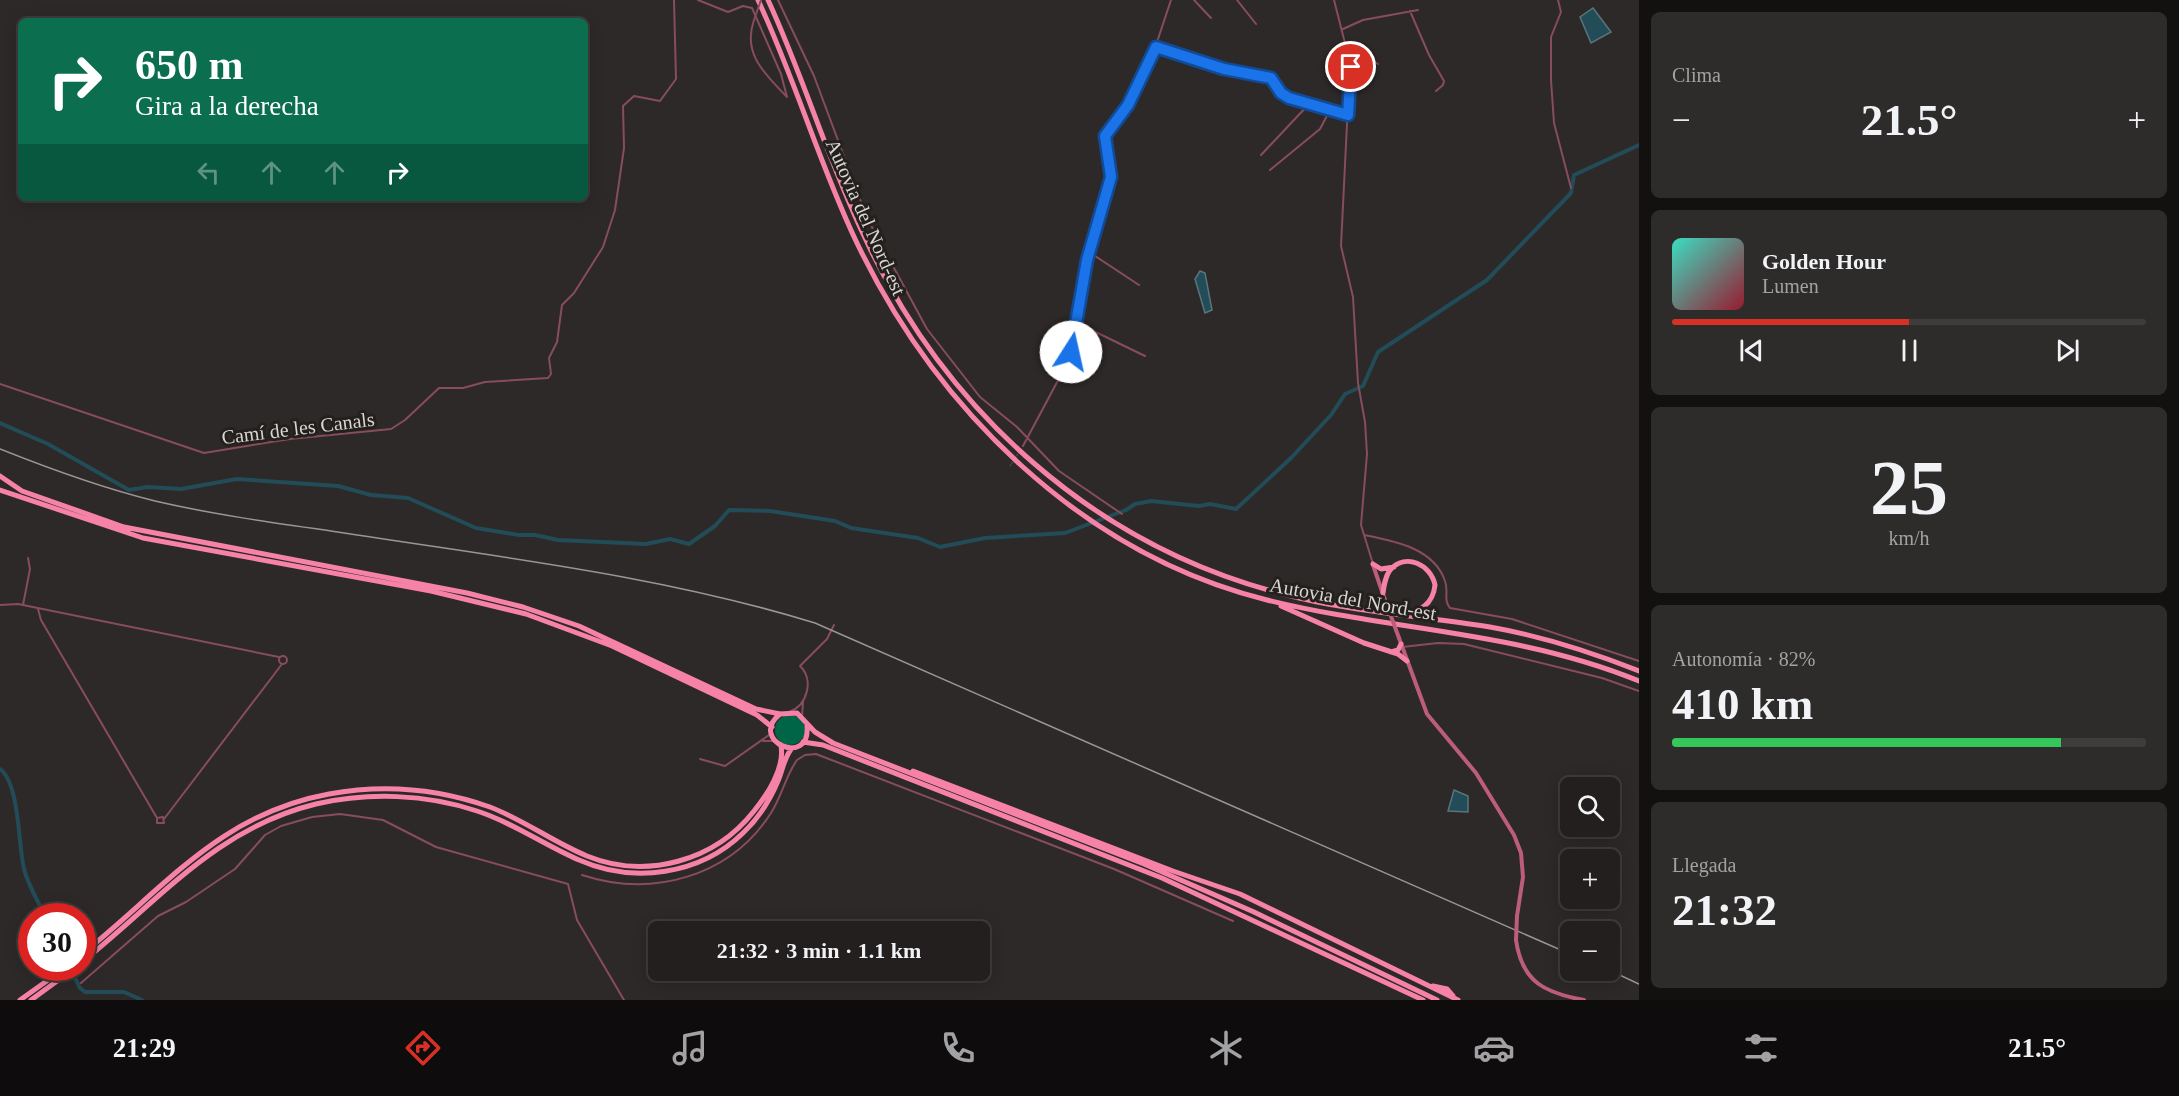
<!DOCTYPE html>
<html lang="es">
<meta charset="utf-8">
<style>
:root{--surface:#221f1e;--page:#2e2c2b;--text:#f1f3f6;--muted:#a2a2a4;--line:#3f3d3c;--accent:#d93025}
body{margin:0;font-family:Georgia,serif;background:var(--page);color:var(--text);height:100vh;display:flex;flex-direction:column;font-size:22px;white-space:nowrap}
*{box-sizing:border-box;margin:0}
p{font-size:20px;color:var(--muted)}
.icon{flex:none;width:33px;height:33px;fill:none;stroke:currentColor;stroke-width:2;stroke-linecap:round;stroke-linejoin:round}
.map{position:relative;flex:1;overflow:hidden}
.sheet{display:flex;flex-direction:column;gap:12px;padding:12px;background:#131110;width:540px}
.sheet>*{flex:none}
.top-card{position:absolute;left:18px;top:18px;width:570px;height:183px;border-radius:9px;box-shadow:0 3px 15px #0003,0 0 0 2px var(--line);background:#0b6e4f;color:#fff;overflow:hidden}
.buttons{position:absolute;left:1560px;top:777px;display:grid;gap:12px}
.buttons a{display:grid;place-items:center;width:60px;height:60px;border-radius:9px;background:var(--surface);box-shadow:0 3px 15px #0003,0 0 0 2px var(--line);font-size:30px}
.speed{position:absolute;left:18px;top:903px;display:flex;gap:12px;font-size:30px;font-weight:700;text-align:center}
.speed>*{display:grid;place-content:center;width:78px;height:78px;border-radius:50%;background:var(--surface);box-shadow:0 3px 15px #0003,0 0 0 2px var(--line);line-height:1}
.speed .limit{border:9px solid #d22;background:#fff;color:#111}
.pin{position:absolute;display:grid;place-items:center;width:51px;height:51px;color:#fff;margin:-26px;border:3px solid #fff;border-radius:50%;box-shadow:0 2px 6px #0007}
.me{position:absolute;width:66px;margin:-33px;rotate:10deg;stroke-linejoin:round;filter:drop-shadow(0 0 4px #0008)}
.turn{display:flex;align-items:center;gap:21px;height:126px;padding:0 18px;font-size:27px}
.turn .icon{width:78px;height:78px;stroke-width:2.5}
.turn b{display:block;font-size:42px;line-height:51px}
.lanes{display:flex;align-items:center;height:57px;padding:0 18px;background:#0003;justify-content:center;gap:30px;direction:ltr}
.lanes .off{opacity:.35}
.big{font-size:45px;font-weight:600;line-height:1.1}
.sheet .card{flex:1;display:flex;flex-direction:column;justify-content:center;gap:9px;min-width:0;padding:0 21px;border-radius:9px;background:var(--page)}
.sheet .dial{align-items:center;gap:0}
.dial b{font-size:78px;line-height:1}
.song{display:flex;align-items:center;gap:18px}
.cover{width:72px;height:72px;border-radius:9px;background:linear-gradient(135deg,hsl(170 70% 55%),hsl(350 70% 35%))}
.played{height:6px;border-radius:3px;background:linear-gradient(90deg,var(--accent) 50%,var(--line) 50%)}
.keys{display:flex;justify-content:space-around;direction:ltr}
.heat{display:flex;justify-content:space-between;align-items:center;font-size:33px;direction:ltr}
.charge{height:9px;border-radius:4px;background:linear-gradient(90deg,#34c759 82%,var(--line) 0)}
.trip{position:absolute;left:648px;top:921px;width:342px;height:60px;border-radius:9px;background:var(--surface);box-shadow:0 3px 15px #0003,0 0 0 2px var(--line);font-weight:600;line-height:60px;text-align:center}
.tabs{display:flex;height:96px;justify-content:space-around;align-items:center;background:#0e0c0c;color:var(--muted)}
.tabs .icon{width:42px;height:42px}
.tabs .on{color:var(--accent)}
.tabs b{font-size:27px;color:var(--text)}
main{display:flex;flex:1;min-height:0}
.map>svg:first-child{display:block}
</style>
<main>
<div class="map">
<svg width="1639" height="1000" viewBox="0 0 1639 1000">
<rect width="100%" height="100%" fill="#2d2928"/>
<path fill="#006446" d="M775 730a15 15 0 1 1 30 0a15 15 0 1 1-30 0Z"/>
<path fill="#224c57" stroke="#59757c" stroke-width="1.5" d="M1593,8l18,24 -20,11 -11,-26z
M1200,271l5,2 7,37 -7,3 -10,-34z
M1089,350l7,13 -19,14 -5,-9z
M1454,790l14,6v16l-20,-1z"/>
<g fill="none" stroke-linecap="round" stroke-linejoin="round">
<path stroke="#224c57" stroke-width="4" d="M0,423l48,21 81,46 19,-3 33,2 56,-10 101,7 33,9 37,3 68,30 43,7h16l23,5 88,4 24,-5 19,5 26,-18 14,-16 41,1 65,10 16,7 67,10 22,9 45,-9 80,-5 61,-23 9,-6 16,-3 48,5 11,-2 26,5 55,-51 40,-43 14,-21 18,-8 15,-34 109,-72 84,-87 3,-18 65,-30
M0,769c20,15 18,76 24,100 4,16 14,32 21,47
M70,968l10,20 5,4h39l18,8"/>
<path stroke="#474342" stroke-width="2" stroke-dasharray="2 1" stroke-linecap="butt" d="M1010,466l10,-15"/>
<path stroke="#874c5e" stroke-width="2" d="M698,0l30,12 15,-6 9,2 29,66 6,23
M778,0l36,76 53,142 60,111 53,68 37,30 42,44 63,43
M1194,0l17,18
M1237,0l19,24
M1334,0l16,63 -9,183 12,51 5,86 7,39 2,32 -6,71 12,39
M1558,0l3,12 -10,25v43l3,43 17,65
M1410,11l19,44 15,26 -1,4 -7,6
M754,20c-12,34 11,54 33,77
M1343,29l20,-9 55,-10
M1346,43l32,21
M1157,48l67,21 45,8 12,16 8,5 59,17
M1261,155l48,-51
M1270,170l50,-41 10,-19
M1089,252l50,33
M1077,323l68,33
M0,384l204,69 86,-14 101,-10 14,-9 34,-32h24l22,-6 63,-4 3,-4 -2,-16 8,-16 5,-37 12,-12 29,-46 12,-37 9,-62 -1,-42 11,-10 26,5 16,-22 -2,-79
M1023,446l48,-90 16,-96 24,-83 -6,-43 16,-18 28,-50 22,-66
M1364,535c30,6 70,13 81,46 4,10 -2,19 5,27l62,11 127,42
M0,605l18,-1 261,53
M23,605l7,-36 -2,-11
M38,609l3,11 116,198v5h7l-1,-6 -6,1
M1402,647l36,-4 26,1 138,34 37,13
M279 660a4 4 0 1 1 8 0a4 4 0 1 1-8 0Z
M789,712c19,-7 25,-33 11,-46l27,-27 7,-14
M802,717l1,-15
M763,741h12
M700,759l25,7 44,-31
M164,819l118,-155
M582,875c70,23 148,2 189,-62 11,-17 15,-38 26,-53l8,-5 11,-1 298,115 119,52
M81,983l77,-67 28,-14 49,-33 30,-34 16,-9 31,-9 28,-3 43,6 53,27 132,37 9,36 47,80"/>
<path stroke="#bb5d7b" stroke-width="4" d="M1373,565l12,35
M1399,638l28,76 49,59 38,62 7,18 2,24 -6,39
M1516,940c6,43 30,53 68,60"/>
<path stroke="#f782a7" stroke-width="5" d="M758,0c37,79 61,163 98,241 80,168 226,313 411,359 126,31 250,31 372,81
M768,0c36,78 60,161 97,238 81,174 230,308 418,356 68,18 138,22 207,33 51,9 101,25 149,44
M0,476l22,15 102,36 343,66 56,14 56,19 177,83 24,5 17,-1 18,19 18,11 311,121 110,48 183,88
M0,490l143,48 288,53 95,23 86,32 145,69 15,12
M1373,564l8,5 13,-2
M1383,593c1,-8 2,-16 7,-23 16,-18 41,-5 45,15 -2,19 -15,28 -33,27
M1281,606l83,37 34,11 9,7
M1391,652l7,-2 3,-6
M780,714c-33,27 31,54 27,12
M803,742l20,3 339,133 261,122
M913,771l260,100 67,23 218,106
M82,954c83,-66 137,-140 247,-160 54,-10 110,-5 161,13 34,13 63,35 97,49 59,24 128,5 167,-45 13,-16 31,-43 27,-65
M82,962c77,-61 134,-134 234,-158 53,-12 110,-10 161,7 37,12 67,34 102,49 54,24 121,15 164,-27 16,-15 27,-33 35,-52 5,-11 6,-24 14,-33
M1433,986l14,3 6,7
M20,1000l45,-32
M31,1000l44,-32"/>
<path stroke="#999695" stroke-width="1.5" d="M0,449c50,20 102,39 155,52 56,13 113,21 170,29 164,26 331,44 490,93l755,331
M1609,970l30,14"/>
<path stroke="#874c5e" stroke-width="2" d="M754,20l7,-20"/>
<path stroke="#bb5d7b" stroke-width="4" d="M1385,600l14,38
M1516,940l1,-24"/>
</g>
<g fill="none" stroke-linecap="round" stroke-linejoin="round">
<defs>
<path id="route" d="M1071,352l16,-92 24,-83 -6,-41 23,-31 28,-58 68,22 47,9 10,15 8,5 59,17 3,-48"/>
</defs>
<use href="#route" stroke="#114b97" stroke-width="15"/>
<use href="#route" stroke="#1a73e8" stroke-width="10"/>
</g>
<g text-anchor="middle" dominant-baseline="central" stroke-width="6" stroke-linejoin="round" paint-order="stroke">
<g font-size="20" fill="#d8d5d4" stroke="#24201e">
<text transform="translate(866 217) rotate(66)">Autovia del Nord-est</text>
<text transform="translate(298 428) rotate(-7)">Camí de les Canals</text>
<text transform="translate(1353 599) rotate(10)">Autovia del Nord-est</text>
</g>
</g>
</svg>
<div class="buttons">
<a><svg class="icon" aria-label="search" viewBox="0 0 24 24"><circle cx="10" cy="10" r="6"/><path d="M15 15l6 6"/></svg></a>
<a>+</a>
<a>−</a>
</div>
<div class="speed"><div class="limit">30</div></div>
<div class="pin" style="left:1351px;top:67px;background:#d93025"><svg class="icon" aria-label="arrive" viewBox="0 0 24 24"><path d="M6 21V4h12l-3 4 3 4H6"/></svg></div>
<svg class="me" style="left:1071px;top:352px" viewBox="-20 -20 40 40"><circle r="19" fill="#fff"/><path d="M0-13L10 11 0 6-10 11z" fill="#1a73e8"/></svg>
<div class="trip">21:32 · 3 min · 1.1 km</div>
<div class="top-card">
<div class="turn"><svg class="icon" aria-label="right" viewBox="0 0 24 24"><path d="M7 20v-9h11M14 6l5 5-5 5"/></svg><div><b>650 m</b>Gira a la derecha</div></div>
<div class="lanes"><svg class="icon off" aria-label="left" viewBox="0 0 24 24"><path d="M17 20v-9H6M10 6l-5 5 5 5"/></svg><svg class="icon off" aria-label="ahead" viewBox="0 0 24 24"><path d="M12 20V5M6 11l6-6 6 6"/></svg><svg class="icon off" aria-label="ahead" viewBox="0 0 24 24"><path d="M12 20V5M6 11l6-6 6 6"/></svg><svg class="icon" aria-label="right" viewBox="0 0 24 24"><path d="M7 20v-9h11M14 6l5 5-5 5"/></svg></div>
</div>
</div>
<section class="sheet">
<div class="card"><p>Clima</p>
<div class="heat"><a>−</a><b class="big">21.5°</b><a>+</a></div>
</div>
<div class="card">
<div class="song"><i class="cover"></i><div><b>Golden Hour</b><p>Lumen</p></div></div>
<div class="played"></div>
<div class="keys"><svg class="icon" aria-label="previous" viewBox="0 0 24 24"><path d="M18 5L8 12l10 7zM5 5v14"/></svg><svg class="icon" aria-label="pause" viewBox="0 0 24 24"><path d="M8 5v14M16 5v14"/></svg><svg class="icon" aria-label="next" viewBox="0 0 24 24"><path d="M6 5l10 7-10 7zM19 5v14"/></svg></div>
</div>
<div class="card dial"><b>25</b><p>km/h</p></div>
<div class="card"><p>Autonomía · 82%</p><b class="big">410 km</b><div class="charge"></div></div>
<div class="card"><p>Llegada</p><b class="big">21:32</b></div>
</section>
</main>
<nav class="tabs">
<b>21:29</b>
<svg class="icon on" aria-label="directions" viewBox="0 0 24 24"><path d="M12 3l9 9-9 9-9-9zM9 14v-3h6M13 9l2 2-2 2"/></svg>
<svg class="icon" aria-label="music" viewBox="0 0 24 24"><path d="M9 18V5l10-2v13"/><circle cx="6" cy="18" r="3"/><circle cx="16" cy="16" r="3"/></svg>
<svg class="icon" aria-label="phone" viewBox="0 0 24 24"><path d="M5 4h4l2 5-3 2q2 4 5 5l2-3 5 2v4C11 20 4 13 5 4z"/></svg>
<svg class="icon" aria-label="climate" viewBox="0 0 24 24"><path d="M12 3v18M4 7l16 10M4 17L20 7"/></svg>
<svg class="icon" aria-label="car" viewBox="0 0 24 24"><path d="M5 17H2v-5l4-1 3-4h7l3 4 3 1v5h-3M9 17h6M6 11h13"/><circle cx="7" cy="17" r="2"/><circle cx="17" cy="17" r="2"/></svg>
<svg class="icon" aria-label="filters" viewBox="0 0 24 24"><path d="M4 7h16M4 17h16"/><circle cx="9" cy="7" r="2"/><circle cx="15" cy="17" r="2"/></svg>
<b>21.5°</b>
</nav>
